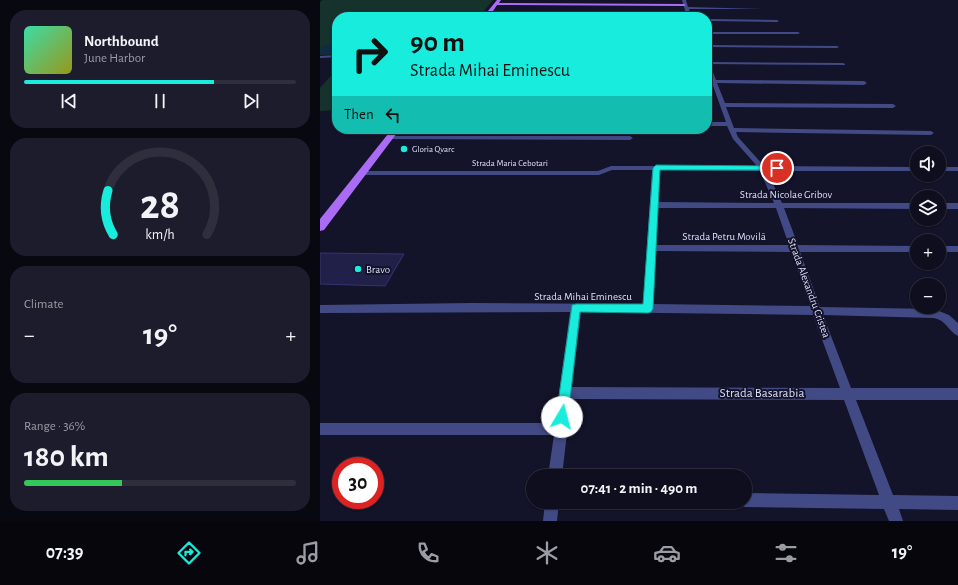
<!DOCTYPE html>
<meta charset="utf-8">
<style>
:root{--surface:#0e0e1f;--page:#1c1c2c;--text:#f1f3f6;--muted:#9b9ca4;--line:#2e2e3d;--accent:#18eddd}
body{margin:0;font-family:"Alegreya Sans",sans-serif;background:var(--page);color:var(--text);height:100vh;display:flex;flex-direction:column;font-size:15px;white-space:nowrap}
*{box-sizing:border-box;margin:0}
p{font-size:13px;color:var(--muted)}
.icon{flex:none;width:22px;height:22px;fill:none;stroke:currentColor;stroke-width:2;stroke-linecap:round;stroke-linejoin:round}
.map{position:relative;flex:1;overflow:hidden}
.sheet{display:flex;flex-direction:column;gap:10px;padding:10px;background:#080811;width:320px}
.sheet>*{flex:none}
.hud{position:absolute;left:12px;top:12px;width:380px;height:122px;border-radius:16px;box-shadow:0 1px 3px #0004,0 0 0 1px var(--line);background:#18eddd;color:#111;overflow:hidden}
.controls{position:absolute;left:590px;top:146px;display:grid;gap:8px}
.controls a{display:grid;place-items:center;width:36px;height:36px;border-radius:50%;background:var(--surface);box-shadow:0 1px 3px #0004,0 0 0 1px var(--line);font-size:20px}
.speed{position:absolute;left:12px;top:457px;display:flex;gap:8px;font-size:20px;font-weight:700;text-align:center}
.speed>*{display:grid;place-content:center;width:52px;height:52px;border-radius:50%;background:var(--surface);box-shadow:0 1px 3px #0004,0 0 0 1px var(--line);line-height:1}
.speed .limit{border:6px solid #d22;background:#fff;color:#111}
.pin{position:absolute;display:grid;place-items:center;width:34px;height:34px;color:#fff;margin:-17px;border:2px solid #fff;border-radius:50%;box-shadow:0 1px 4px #0007}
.me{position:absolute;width:44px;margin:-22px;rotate:8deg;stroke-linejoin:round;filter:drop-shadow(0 0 3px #0008)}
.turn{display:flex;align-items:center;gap:14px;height:84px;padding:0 12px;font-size:18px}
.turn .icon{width:52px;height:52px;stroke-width:2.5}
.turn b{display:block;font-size:28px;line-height:34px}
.then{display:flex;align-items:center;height:38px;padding:0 12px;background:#0003;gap:8px;font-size:15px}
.big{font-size:30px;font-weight:700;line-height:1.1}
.sheet .tile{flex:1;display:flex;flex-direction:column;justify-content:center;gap:6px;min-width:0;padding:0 14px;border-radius:16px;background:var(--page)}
.sheet .dial{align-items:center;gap:0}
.dial svg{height:104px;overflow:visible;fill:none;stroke:var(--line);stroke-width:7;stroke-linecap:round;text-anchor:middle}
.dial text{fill:var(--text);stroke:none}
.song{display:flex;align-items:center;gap:12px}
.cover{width:48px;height:48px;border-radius:6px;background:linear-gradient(135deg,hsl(160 70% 55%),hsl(60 70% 35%))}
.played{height:4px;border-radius:2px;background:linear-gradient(90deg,var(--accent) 70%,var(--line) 70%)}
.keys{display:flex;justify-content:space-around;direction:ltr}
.heat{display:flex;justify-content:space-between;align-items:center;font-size:22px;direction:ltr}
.charge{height:6px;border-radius:3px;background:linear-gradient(90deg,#34c759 36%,var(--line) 0)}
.trip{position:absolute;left:206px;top:469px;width:226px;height:40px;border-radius:20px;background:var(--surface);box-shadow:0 1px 3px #0004,0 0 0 1px var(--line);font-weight:700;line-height:40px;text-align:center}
.dock{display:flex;height:64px;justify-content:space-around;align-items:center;background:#06060c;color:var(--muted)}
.dock .icon{width:28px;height:28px}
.dock .selected{color:var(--accent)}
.dock b{font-size:18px;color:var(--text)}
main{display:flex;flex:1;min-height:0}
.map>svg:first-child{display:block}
</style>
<main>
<section class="sheet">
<div class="tile">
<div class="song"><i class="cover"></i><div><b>Northbound</b><p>June Harbor</p></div></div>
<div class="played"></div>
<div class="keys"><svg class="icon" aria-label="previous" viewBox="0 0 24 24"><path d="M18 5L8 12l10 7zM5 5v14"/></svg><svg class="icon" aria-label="pause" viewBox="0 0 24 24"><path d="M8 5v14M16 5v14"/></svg><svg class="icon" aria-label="next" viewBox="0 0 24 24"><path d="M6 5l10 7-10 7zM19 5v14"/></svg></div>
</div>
<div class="tile dial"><svg viewBox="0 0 100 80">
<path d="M14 69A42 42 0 1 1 86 69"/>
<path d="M14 69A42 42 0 0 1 10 35" stroke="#18eddd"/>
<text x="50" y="56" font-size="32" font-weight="700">28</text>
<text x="50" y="72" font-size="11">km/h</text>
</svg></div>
<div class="tile"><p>Climate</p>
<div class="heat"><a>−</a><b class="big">19°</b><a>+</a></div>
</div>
<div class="tile"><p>Range · 36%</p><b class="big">180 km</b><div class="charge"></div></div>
</section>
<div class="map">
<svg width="638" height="521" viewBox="0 0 638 521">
<rect width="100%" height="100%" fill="#131329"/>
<path fill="#16322c" d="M3,0h170l-14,17h-142v37l-17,1v-53z
M17,69v41l-17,1v-23z"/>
<path fill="#0f2c45" d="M17,39v14l-17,1v-5z"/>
<path fill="#212048" stroke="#353472" d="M0,253l84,1 -19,32 -65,-2z"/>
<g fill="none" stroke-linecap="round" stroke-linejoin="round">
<path fill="#414a84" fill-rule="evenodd" d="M362,0h4l2,7 76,2h-75l2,8h-4z
M387,19l70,1 2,1 -2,1 -70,-1z
M387,32h91l2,1 -2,1h-91z
M387,45l130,1 2,1 -2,1 -130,-1z
M17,55v2l-17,1v-2z
M387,62l136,1 2,1v1l-135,-1 6,16 148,1 3,2 -3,2 -147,-2 8,20 168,1 3,2 -3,2 -167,-1 8,21 197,3 3,2 -3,2 -195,-3 2,5 26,29 153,1v4h-150l15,32h135v6l-133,-1 14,37 119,1v6h-117l20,55 114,2 15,6 9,8v13c-9,-4 -12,-16 -24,-18l-111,-3 28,73h107v12h-102l37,95 65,1v14l-59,-1 4,12h-14l-5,-12 -139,-2 -5,-2 -1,-3h6v-9l134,2 -35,-95 -273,-1 -9,77h-14l6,-41h-234v-12h235l15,-111 -250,1v-8l152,-2 171,1 9,-134h-40l-13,5h-237l-4,-2 1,-2h239l13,-5h146l-24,-27 -6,-13h-20v-4h19l-14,-39h-5v-4h4l-4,-9zM339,170l101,1 14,32 -116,-1zM338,208h118l13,37h-133zM336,251l135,1 19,54 -157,-2zM261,312l232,3 27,73 -268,-1z
M69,136h241l3,2 -3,2 -243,-1 -1,-1z
M619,167h19v4h-19z
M619,203h19v6h-19z
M619,246h19v6h-19z
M225,502h14l-2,19h-14z"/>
<path fill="#aa6cf4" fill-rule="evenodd" d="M177,0h4l-2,3 185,1 2,1 -2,1 -187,-1 -8,12h-6z
M72,129h8l-76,101 -4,1v-12z"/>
</g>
<path fill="#18eddd" stroke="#109a90" d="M336,165l121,1 4,2 -4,2h-117l-7,139 -2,3 -3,1 -68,-1 -12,105 -2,5 -4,2 -4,-2 -2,-5 16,-112 4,-1h67l10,-136z"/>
<g fill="#18eddd" stroke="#131329" stroke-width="1.5">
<circle cx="84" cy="149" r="4"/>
<circle cx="38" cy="269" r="4"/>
</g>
<g text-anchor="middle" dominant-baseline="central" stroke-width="4" stroke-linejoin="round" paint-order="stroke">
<g font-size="9" fill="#dddffc" stroke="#131329" text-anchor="start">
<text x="92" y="149">Gloria Qvarc</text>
</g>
<g font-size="9" fill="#dddffc" stroke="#131329">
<text x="190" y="163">Strada Maria Cebotari</text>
</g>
<g font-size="11" fill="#dddffc" stroke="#131329">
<text x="466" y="194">Strada Nicolae Gribov</text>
<text x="404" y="236">Strada Petru Movilă</text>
<text transform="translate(489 288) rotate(70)">Strada Alexandru Cristea</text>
<text x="263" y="296">Strada Mihai Eminescu</text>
</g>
<g font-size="11" fill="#dddffc" stroke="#131329" text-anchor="start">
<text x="46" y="269">Bravo</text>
</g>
<g font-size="13" fill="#dddffc" stroke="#131329">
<text x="442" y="393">Strada Basarabia</text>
</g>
</g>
</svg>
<div class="controls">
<a><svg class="icon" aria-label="sound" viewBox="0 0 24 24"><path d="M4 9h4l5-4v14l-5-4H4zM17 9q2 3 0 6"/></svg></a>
<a><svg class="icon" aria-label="layers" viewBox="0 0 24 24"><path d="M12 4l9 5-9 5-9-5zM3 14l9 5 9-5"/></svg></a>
<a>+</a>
<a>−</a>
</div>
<div class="speed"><div class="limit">30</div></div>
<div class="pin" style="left:457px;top:168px;background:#d93025"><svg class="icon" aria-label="arrive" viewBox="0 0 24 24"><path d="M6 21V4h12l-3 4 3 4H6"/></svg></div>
<svg class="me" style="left:242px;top:417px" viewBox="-20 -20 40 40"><circle r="19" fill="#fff"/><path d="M0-13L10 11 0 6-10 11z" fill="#18eddd"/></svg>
<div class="trip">07:41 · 2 min · 490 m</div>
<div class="hud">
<div class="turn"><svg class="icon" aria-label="right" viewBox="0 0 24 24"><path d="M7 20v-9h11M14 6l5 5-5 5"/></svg><div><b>90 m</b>Strada Mihai Eminescu</div></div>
<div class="then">Then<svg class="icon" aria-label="left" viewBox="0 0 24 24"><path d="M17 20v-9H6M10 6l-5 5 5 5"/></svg></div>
</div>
</div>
</main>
<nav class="dock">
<b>07:39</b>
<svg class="icon selected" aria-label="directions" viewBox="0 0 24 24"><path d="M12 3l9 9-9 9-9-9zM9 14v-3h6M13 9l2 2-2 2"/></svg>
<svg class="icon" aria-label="music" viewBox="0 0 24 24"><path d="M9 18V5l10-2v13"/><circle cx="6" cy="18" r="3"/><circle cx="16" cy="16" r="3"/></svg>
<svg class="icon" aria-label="phone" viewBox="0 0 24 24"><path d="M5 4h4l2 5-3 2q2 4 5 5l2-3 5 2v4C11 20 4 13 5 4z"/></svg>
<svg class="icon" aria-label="climate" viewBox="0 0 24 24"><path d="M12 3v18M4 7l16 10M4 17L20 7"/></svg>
<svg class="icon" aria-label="car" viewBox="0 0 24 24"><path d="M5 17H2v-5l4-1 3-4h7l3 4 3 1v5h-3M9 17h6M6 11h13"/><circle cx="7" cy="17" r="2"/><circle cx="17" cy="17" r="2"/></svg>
<svg class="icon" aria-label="filters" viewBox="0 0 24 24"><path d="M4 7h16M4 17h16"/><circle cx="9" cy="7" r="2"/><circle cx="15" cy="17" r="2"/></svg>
<b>19°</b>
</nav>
